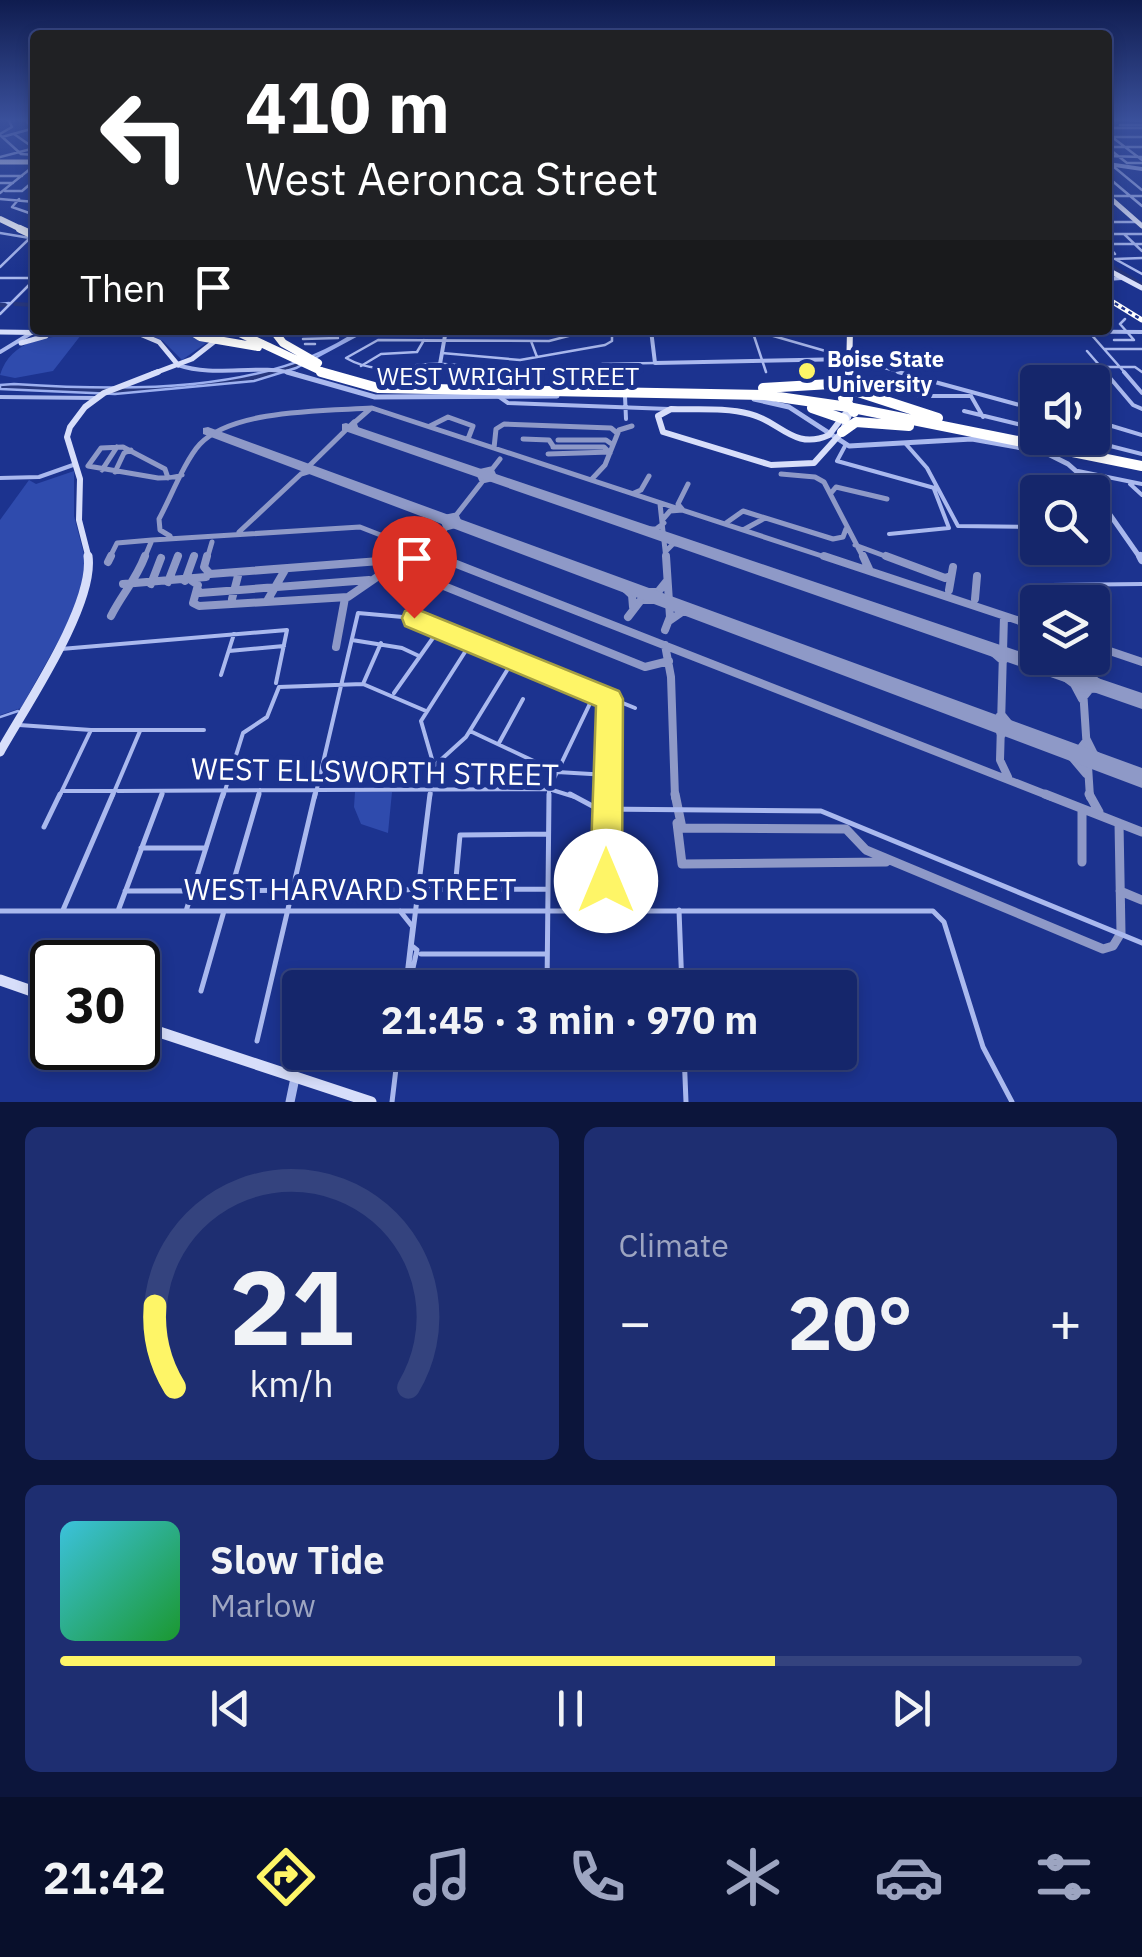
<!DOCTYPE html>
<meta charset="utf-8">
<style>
:root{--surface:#15266b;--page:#1e2e71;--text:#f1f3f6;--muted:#9da5c1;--line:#34437e;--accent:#fef567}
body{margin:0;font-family:"IBM Plex Sans",sans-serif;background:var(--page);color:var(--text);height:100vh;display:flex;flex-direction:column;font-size:38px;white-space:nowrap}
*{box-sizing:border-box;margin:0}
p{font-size:32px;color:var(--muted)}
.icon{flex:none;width:55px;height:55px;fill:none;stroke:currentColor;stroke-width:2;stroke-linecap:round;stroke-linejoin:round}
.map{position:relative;height:1102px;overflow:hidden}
.sheet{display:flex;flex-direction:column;gap:25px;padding:25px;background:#0c153b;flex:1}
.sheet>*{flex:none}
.top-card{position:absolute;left:30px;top:30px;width:1082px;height:305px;border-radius:10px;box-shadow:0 5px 15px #0003,0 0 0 2px var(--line);background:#202124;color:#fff;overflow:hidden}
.fabs{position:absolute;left:1020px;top:365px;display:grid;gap:20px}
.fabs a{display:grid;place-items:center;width:90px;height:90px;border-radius:10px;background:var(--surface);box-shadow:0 5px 15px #0003,0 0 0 2px var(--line);font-size:50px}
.speed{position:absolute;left:30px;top:940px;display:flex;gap:20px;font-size:50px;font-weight:700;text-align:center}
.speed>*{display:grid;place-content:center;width:130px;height:130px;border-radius:50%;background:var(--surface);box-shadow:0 5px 15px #0003,0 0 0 2px var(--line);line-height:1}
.speed .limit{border:5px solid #111;border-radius:15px;background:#fff;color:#111}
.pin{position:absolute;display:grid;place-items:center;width:85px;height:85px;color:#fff;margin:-102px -42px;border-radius:50% 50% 50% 0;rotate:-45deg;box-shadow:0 0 10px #0007}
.pin .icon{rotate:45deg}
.me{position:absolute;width:110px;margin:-55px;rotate:0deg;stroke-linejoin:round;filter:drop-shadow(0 0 8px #0008)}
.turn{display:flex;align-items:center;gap:35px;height:210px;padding:0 50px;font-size:45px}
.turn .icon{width:130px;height:130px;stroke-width:2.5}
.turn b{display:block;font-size:70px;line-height:85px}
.then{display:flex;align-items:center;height:95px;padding:0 50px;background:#0003;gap:20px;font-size:38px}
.big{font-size:75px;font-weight:700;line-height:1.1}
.sheet .card{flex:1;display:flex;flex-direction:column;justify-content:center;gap:15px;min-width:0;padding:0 35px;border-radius:15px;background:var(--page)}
.sheet .dial{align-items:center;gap:0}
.dial svg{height:260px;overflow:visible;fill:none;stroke:var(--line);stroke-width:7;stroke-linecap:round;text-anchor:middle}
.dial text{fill:var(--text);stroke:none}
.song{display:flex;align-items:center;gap:30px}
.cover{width:120px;height:120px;border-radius:15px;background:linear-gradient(135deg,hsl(190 70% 55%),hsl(130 70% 35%))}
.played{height:10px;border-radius:5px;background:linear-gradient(90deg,var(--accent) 70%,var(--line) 70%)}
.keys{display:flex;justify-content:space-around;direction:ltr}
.heat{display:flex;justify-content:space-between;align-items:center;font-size:55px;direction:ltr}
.sheet .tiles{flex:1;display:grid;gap:25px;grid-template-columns:1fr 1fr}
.card:last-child{grid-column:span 2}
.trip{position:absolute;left:282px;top:970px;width:575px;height:100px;border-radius:10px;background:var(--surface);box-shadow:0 5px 15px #0003,0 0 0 2px var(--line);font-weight:700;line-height:100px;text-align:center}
.menu{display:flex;height:160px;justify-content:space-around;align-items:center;background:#080f2b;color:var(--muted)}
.menu .icon{width:70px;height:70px}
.menu .selected{color:var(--accent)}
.menu b{font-size:45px;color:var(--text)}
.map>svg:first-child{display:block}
</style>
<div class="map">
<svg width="1142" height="1102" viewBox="0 0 1142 1102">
<rect width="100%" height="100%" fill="#1c338f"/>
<path fill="#2f4bad" d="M188,331l21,10 -27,19 -19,-19 -17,-8z
M81,335l-28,36 -38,7 -15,-3c11,-36 48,-39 81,-40z
M74,471v45l12,46 -8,44 -57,102 -21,7v-195l29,-40 7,4z
M355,792h37l-4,41 -27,-9 -7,-17z"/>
<path fill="#27377d" stroke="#9db0f0" stroke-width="2.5" d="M360,330h7l-71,38 -42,13 -139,13 -115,-5v-4l14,-1c108,7 254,11 346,-54z"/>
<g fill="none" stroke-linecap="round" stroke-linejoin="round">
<path stroke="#9db0f0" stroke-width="2.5" d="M0,304l9,-1
M0,717l18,-6"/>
<path stroke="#27377d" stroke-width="4" d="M1108,264l34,21
M15,304l18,1
M0,305h5"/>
<path stroke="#8e99c7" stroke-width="5" d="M430,426l18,-9 25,9 -5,13
M357,431l-3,-8 16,-14
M523,439l26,1 4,6
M558,440h48l7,5
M553,447h51l6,6
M494,448l2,-19 8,-5 107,4 6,5
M548,454l62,-2
M306,469l48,-47
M491,469l4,9 -13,3 -4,-9z
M102,470l15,-23
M115,472l9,-19 7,-3
M781,474l34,3 9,5 40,77
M168,478l-3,-9 -42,-22 -22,1 -13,18 70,12c8,0 16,0 24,-3
M591,480l14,-15 14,-35 13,-4
M634,493l7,-3 8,-14
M831,493l5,-6 51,12
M660,504l6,55
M456,515l4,9 -14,4 -4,-10z
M664,518l6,-7 13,-1 -5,-6 10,-20
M726,523l17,-12 90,28 10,-2 3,-8
M643,529h13l8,-6
M743,530l22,-12
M239,532l62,-58 13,-4
M170,536l-10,-6 -1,-11c11,-20 26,-59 41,-75 33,-35 126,-33 172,-36l459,151
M855,545l38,14
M432,546l68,-87
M666,551l7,-7 12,-1
M109,559l8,-16 35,-3
M144,559l8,-19 208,-13 82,32
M193,559l2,-4
M207,559l5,-17
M395,559l13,-14"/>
<path stroke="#8e99c7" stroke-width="8" d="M207,556l-3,11 6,7 183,-14
M436,556l616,241
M824,556l214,71
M863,556l6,13
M886,556l59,22 6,-2
M108,562l3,-6
M409,572l236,95 24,-6
M185,581l9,-25
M192,581l6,4 -5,18 6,3 149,-9 32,-22 17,-19
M168,582l10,-26
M123,584l83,-7
M151,584l10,-26
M620,584l12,11 1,12
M197,589l3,4 169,-13
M949,590l4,-23
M643,592h15l8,-10
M232,599l7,-27
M975,599l2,-23
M267,601l18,-31
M111,616c11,-22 25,-36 34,-60
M1004,616l-4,144 8,17
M628,617l13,-17h22
M669,621l13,-9h15
M1029,622l2,-15
M665,630l5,-13 -4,-61
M665,645l6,32 4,120
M1092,645l50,17
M336,647l9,-49
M988,648l15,13 4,-4 10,1
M1081,658l9,139
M1058,672l16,12 8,15 8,-10 16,-1
M1059,672l16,-2 6,-8 8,14 15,11
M1001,714l13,16 -9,-1 -4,7 -2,-8 -12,-8h10z
M1065,749l21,25
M1066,749h14l7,-9 7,14 18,12"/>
<path stroke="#8e99c7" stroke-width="9" d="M675,794l7,34 164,1 20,21 237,99 10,-3 8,-13 -2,-110
M1045,794l97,38
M1089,794l10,18
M1082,809v53
M677,823l5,41 204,-2
M1120,891l22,9"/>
<path fill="#8e99c7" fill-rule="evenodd" d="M346,423l796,270v16l-800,-279v-6z
M208,427l934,341v20l-939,-354v-6z"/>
<path stroke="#aab9ee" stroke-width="2.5" d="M25,119l10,13
M1108,119l34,2
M1120,125h22
M1108,128h34
M0,134l12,-7 -4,-8
M14,134l20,14
M1108,134l34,26
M0,135l21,19 14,1
M2,137l29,-8
M1112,137h30
M1108,147h34
M1108,148l19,15h15
M1108,156l34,1
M0,157l35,-9
M1108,162l34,28
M0,176h22
M1110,179l32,27
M0,183h13
M5,191h17l13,-11
M0,193l35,-28
M1108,196h34
M0,199l35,3
M19,199l-7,8 23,8
M1108,222h28
M0,233l30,5 -30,29
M1108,234h34
M1124,234l18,17
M1108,244h34
M1108,246l7,8
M1115,259l27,15
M1115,259l27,-1
M0,278h35
M0,314l35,-35
M292,330h50
M1089,332l37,42
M753,333l13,39
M763,333l73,21
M303,339l35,-1
M1114,340h20l-14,-16 5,-5
M531,341l6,16
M305,344h10
M1104,349h38
M1087,351l20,23
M442,353l78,7 85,-15 7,-4v-7
M850,359l57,15
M602,364l53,-1
M575,365c-45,13 -85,1 -131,-1 -37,-2 -63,14 -98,-6l32,-18 171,1 27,-7 180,-1
M361,366l20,-12 36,-2 7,-12
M1099,367h36l7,5
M439,374l1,-10
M470,374l3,-5"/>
<path stroke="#aab9ee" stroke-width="4" d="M509,372h34
M898,372l140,38
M1105,372l28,33 9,4
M1124,372l18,21
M909,375l10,21h51
M463,377l9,-5
M438,379l1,-7
M498,396l10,7 161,6
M625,396l1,23
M971,396l12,21
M0,397l95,1
M964,411l74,18
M1092,420l50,15
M1079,438l63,16
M905,443l22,25 31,58 80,1
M845,446l-8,15 101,28
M1078,471l64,13
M0,478l39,-1 34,-12
M1130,484l12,11
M1092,528h16
M889,534l60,-6 -15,-39
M1051,585l91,-1
M352,640l50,8 17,8
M61,649l226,-19 -11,53
M229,651l55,-5
M221,675l13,-41
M363,684l18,-41
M394,693l46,-65
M19,725l72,5h113
M470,731l87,41 51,3
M499,743l24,-44
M434,766l32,-29 48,-78
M64,791h50
M118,791l431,-2 26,8
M59,797l32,-67
M112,797l28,-66
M161,797l2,-6
M223,797l20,-64 24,-16 12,-30 84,-3 63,27
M258,797l2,-7
M315,797l43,-184 56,5 221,90
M430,797l4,-31 -13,-45 51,-80
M549,797v-8l46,-96
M609,797l1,-98"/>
<path stroke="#aab9ee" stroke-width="5" d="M570,794l28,15 223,2 321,132
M44,827l16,-33
M141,848h65
M455,889l5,-54 88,-1
M231,890l28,-96
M125,891l422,-2
M607,909l2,-115
M63,910l50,-116
M679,910l3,78
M0,911h933l11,11 39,125 29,55
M118,911l44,-117
M186,911l37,-117
M400,911l12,15
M421,954h126
M411,977l6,-27 -5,-4
M406,984l7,-60
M406,988l24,-194
M547,988l2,-194
M201,991l23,-80
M257,1041l58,-247
M684,1052l2,50
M392,1102l6,-50"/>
<path stroke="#aab9ee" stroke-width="4" d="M1108,164l34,5
M1108,279l13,-1
M651,330l4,33 195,-4
M890,330l252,2
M0,352l33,-20
M440,364l6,-34
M178,365c38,13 79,-2 118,9"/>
<path stroke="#aab9ee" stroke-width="5" d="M287,372l88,25 182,-1
M754,399l35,8 60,39 123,-7 72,13 24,12 17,15 56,80"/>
<path stroke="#aab9ee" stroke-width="8" d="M1140,556l2,4"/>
<path stroke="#aab9ee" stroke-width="9" d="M290,1102l5,-24"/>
<path stroke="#d7defa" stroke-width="5" d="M1108,270l34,18
M0,332l140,2 19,8 19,23
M21,343l25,-7
M152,374l40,-15 37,-29"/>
<path stroke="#d7defa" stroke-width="6" d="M671,409c26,1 53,-2 79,5 30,7 44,37 79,21l16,-21 4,1 -7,17 -28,31 -43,2 -108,-33 -5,-16z
M89,559l-10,-39 1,-41 -13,-42 3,-10 15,-20 19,-14 54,-21"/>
<path stroke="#d7defa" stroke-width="9" d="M0,752c25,-45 95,-147 88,-196"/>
<path stroke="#d7defa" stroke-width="11" d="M0,980l52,18
M138,1025l233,77"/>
<path stroke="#f1f3ff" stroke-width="5" d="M0,162h35
M1108,196l34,30"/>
<path stroke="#f1f3ff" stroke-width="6" d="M849,374l1,-44"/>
<path stroke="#f1f3ff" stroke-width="8" d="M849,372v27l1,-26"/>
<path stroke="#fff" stroke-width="6" d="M0,219l25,12"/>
<path stroke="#fff" stroke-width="8" d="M20,229l15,7
M189,330l11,7 58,10
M233,330l94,44
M273,330l10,13 35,20"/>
<path stroke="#fff" stroke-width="10" d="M321,372l57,16 387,7 83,12 294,59
M763,388l85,-5
M852,390l86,28
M812,408l32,11
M842,432l14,-10 53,4"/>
<defs>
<path id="rail" d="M1108,299l34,21"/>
</defs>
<use href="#rail" stroke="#fff" stroke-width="5"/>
<use href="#rail" stroke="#1c338f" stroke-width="2.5" stroke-dasharray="4" stroke-linecap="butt"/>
<path stroke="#fff" stroke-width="10" d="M843,398l11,14"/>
</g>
<linearGradient id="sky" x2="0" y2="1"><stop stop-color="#0f1c4f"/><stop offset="0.44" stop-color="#3a509b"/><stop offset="1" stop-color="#3a509b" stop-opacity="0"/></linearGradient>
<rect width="1142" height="273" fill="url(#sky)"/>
<path fill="#fef567" stroke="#a59f43" stroke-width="2.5" d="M414,608l205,83 4,8 -1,182 -4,11 -12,5 -11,-5 -5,-11 6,-175 -191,-80 -3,-8 3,-7z"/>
<circle fill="#fef567" stroke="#1c338f" stroke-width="4" cx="807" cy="371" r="10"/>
<g text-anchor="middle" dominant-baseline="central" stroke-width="10" stroke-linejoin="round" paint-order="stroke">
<g font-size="22" font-weight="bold" fill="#fff" stroke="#1c338f" text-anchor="start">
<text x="827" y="358">Boise State<tspan x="827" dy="25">University</tspan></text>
</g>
<g font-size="25" fill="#fff" stroke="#1c338f">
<text x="508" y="375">WEST WRIGHT STREET</text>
</g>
<g font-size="30" fill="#fff" stroke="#1c338f">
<text transform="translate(375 771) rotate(1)">WEST ELLSWORTH STREET</text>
<text x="350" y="888">WEST HARVARD STREET</text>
</g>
</g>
</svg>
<div class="fabs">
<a><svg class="icon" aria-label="sound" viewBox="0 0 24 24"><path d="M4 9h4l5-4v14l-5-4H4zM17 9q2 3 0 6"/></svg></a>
<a><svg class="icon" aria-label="search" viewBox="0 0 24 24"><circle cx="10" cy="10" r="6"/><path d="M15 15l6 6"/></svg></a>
<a><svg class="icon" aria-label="layers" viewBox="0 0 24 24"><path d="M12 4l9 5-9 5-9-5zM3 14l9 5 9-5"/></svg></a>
</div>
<div class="speed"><div class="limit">30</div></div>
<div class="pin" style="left:414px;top:618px;background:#d93025"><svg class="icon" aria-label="arrive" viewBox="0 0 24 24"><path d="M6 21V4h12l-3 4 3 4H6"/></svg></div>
<svg class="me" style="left:606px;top:881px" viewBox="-20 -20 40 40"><circle r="19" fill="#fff"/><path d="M0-13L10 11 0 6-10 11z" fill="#fef567"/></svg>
<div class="trip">21:45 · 3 min · 970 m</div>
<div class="top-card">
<div class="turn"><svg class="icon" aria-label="left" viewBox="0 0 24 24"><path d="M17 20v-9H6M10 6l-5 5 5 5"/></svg><div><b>410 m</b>West Aeronca Street</div></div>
<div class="then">Then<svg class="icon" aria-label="arrive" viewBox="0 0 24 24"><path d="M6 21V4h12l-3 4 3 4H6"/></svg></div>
</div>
</div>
<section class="sheet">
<div class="tiles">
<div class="card dial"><svg viewBox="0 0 100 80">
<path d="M14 69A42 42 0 1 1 86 69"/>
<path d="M14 69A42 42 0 0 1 8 44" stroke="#fef567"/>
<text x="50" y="56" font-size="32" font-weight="700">21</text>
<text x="50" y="72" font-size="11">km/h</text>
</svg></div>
<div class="card"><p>Climate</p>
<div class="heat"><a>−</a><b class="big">20°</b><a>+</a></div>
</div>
<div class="card">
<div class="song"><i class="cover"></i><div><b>Slow Tide</b><p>Marlow</p></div></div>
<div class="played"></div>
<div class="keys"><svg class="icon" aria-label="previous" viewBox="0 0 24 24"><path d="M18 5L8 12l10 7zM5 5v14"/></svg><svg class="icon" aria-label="pause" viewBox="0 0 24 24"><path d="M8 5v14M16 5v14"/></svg><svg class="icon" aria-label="next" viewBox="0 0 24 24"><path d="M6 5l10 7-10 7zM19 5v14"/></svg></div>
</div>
</div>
</section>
<nav class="menu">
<b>21:42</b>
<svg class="icon selected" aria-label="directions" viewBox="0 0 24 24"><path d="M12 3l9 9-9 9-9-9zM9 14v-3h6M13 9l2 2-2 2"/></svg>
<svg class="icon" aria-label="music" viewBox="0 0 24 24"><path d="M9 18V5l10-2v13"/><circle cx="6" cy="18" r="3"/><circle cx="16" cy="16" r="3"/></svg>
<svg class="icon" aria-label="phone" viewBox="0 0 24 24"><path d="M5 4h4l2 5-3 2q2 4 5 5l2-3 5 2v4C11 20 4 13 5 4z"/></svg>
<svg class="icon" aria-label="climate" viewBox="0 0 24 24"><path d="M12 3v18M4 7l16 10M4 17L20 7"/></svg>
<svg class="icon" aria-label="car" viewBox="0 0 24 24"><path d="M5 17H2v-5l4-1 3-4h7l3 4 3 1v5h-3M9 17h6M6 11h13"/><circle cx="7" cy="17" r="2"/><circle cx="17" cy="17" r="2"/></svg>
<svg class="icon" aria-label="filters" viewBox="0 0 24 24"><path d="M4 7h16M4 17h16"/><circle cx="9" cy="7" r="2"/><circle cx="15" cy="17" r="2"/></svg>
</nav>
